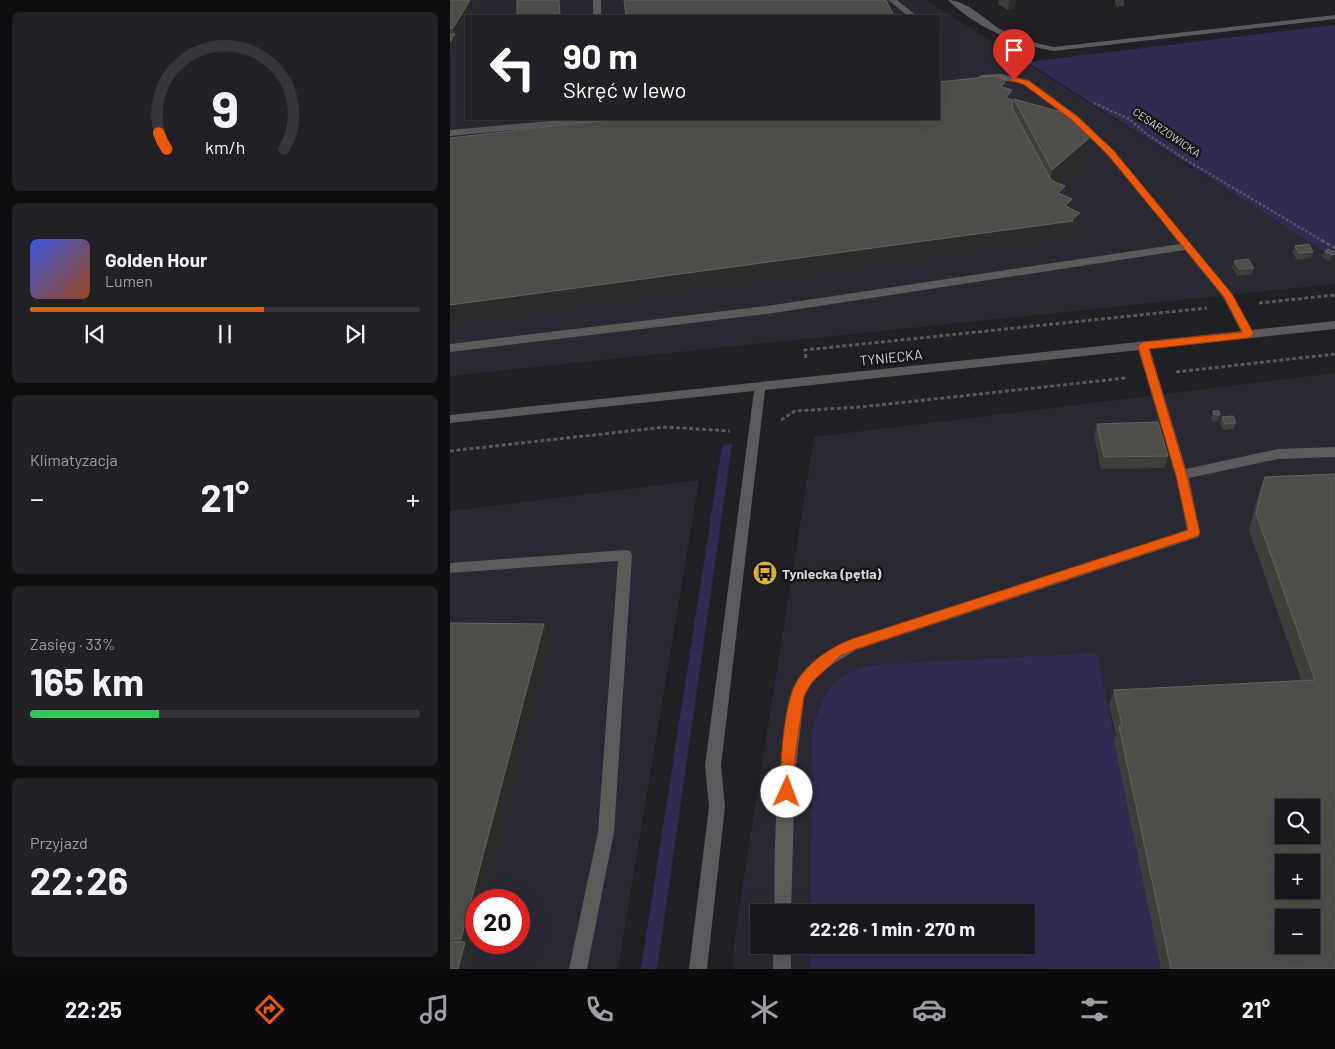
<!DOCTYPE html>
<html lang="pl">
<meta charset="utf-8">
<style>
:root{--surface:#18171b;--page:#212024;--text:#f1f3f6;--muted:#9f9fa3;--line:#36363a;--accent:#ea580c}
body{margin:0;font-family:Barlow,sans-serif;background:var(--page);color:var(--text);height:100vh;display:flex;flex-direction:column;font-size:19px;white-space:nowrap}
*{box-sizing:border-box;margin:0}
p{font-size:16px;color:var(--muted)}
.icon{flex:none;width:28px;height:28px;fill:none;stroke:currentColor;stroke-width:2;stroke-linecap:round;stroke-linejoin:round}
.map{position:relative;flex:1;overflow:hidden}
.panel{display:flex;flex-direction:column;gap:12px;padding:12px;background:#0d0d0f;width:450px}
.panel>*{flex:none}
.hud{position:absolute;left:15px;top:15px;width:475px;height:105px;border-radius:0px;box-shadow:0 5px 20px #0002,0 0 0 1px var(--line);background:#202124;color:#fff;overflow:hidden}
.fabs{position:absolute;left:825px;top:799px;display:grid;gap:10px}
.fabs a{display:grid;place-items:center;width:45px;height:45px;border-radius:0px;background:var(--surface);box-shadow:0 5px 20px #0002,0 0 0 1px var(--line);font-size:25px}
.speed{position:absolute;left:15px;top:889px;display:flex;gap:10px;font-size:25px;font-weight:700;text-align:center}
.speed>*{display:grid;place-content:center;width:65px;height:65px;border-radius:50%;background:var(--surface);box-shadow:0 5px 20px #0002,0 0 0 1px var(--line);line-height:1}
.speed .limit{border:8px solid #d22;background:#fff;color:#111}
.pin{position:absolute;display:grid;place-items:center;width:42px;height:42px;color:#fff;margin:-51px -21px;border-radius:50% 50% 50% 0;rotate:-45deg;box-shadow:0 0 5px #0007}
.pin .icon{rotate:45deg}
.me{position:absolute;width:55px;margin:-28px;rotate:2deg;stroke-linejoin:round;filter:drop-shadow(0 0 4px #0008)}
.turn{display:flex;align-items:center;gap:18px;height:105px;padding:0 15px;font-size:22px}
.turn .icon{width:65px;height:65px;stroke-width:2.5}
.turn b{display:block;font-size:35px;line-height:42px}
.big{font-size:38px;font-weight:700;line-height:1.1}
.panel .widget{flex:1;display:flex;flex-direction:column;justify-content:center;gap:8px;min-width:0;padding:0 18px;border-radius:8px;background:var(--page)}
.panel .dial{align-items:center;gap:0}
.dial svg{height:130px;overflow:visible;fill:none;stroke:var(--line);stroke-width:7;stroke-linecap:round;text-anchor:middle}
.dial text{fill:var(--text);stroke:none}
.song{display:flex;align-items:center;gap:15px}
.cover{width:60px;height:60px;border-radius:8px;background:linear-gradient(135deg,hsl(230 70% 55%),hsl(20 70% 35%))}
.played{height:5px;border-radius:2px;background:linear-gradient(90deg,var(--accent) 60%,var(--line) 60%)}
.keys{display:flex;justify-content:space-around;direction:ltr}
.heat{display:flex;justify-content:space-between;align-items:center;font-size:28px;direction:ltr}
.charge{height:8px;border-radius:4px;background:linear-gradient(90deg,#34c759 33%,var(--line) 0)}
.trip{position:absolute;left:300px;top:904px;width:285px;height:50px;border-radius:0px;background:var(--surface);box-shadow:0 5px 20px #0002,0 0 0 1px var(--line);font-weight:700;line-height:50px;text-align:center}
.menu{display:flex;height:80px;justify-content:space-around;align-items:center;background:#0a090b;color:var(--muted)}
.menu .icon{width:35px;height:35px}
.menu .active{color:var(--accent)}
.menu b{font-size:22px;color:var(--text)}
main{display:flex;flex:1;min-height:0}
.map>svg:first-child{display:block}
</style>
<main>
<section class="panel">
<div class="widget dial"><svg viewBox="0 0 100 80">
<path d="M14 69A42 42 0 1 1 86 69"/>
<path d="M14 69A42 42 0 0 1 9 59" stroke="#ea580c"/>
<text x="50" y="56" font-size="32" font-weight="700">9</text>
<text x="50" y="72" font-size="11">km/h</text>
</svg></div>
<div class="widget">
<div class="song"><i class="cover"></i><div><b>Golden Hour</b><p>Lumen</p></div></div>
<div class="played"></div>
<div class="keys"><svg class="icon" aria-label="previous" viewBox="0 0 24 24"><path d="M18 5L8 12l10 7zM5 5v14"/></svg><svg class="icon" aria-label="pause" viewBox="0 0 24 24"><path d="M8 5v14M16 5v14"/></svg><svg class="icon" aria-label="next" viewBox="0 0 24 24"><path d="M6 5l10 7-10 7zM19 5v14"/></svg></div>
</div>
<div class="widget"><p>Klimatyzacja</p>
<div class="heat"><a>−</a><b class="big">21°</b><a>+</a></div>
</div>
<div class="widget"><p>Zasięg · 33%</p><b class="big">165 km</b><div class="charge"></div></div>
<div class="widget"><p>Przyjazd</p><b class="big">22:26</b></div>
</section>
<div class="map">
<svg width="885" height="969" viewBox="0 0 885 969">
<rect width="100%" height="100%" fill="#201f24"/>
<path fill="#2a2832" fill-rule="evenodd" d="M0,0h476l409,258v26l-885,92zM16,16h473v103h-473z
M885,373v596h-603l5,-48 77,-484zM834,808h27v27h-27zM834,862h27v28h-27zM309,912h267v33h-267zM834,918h27v27h-27z
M249,480l-81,489h-168v-458zM26,900h43v42h-43z"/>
<path fill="#312b54" d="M885,25v233l-308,-196z
M282,444l-75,525h-16l81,-523z
M647,653l64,316h-350v-24h215v-33h-215l1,-181c11,-37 21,-58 61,-66z"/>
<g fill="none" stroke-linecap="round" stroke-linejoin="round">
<path stroke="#58575c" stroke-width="2.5" stroke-dasharray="2.5 2" stroke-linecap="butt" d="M644,103l35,16 19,16 45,29 130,77"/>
<path stroke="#58575c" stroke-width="3" stroke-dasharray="4 2.5" stroke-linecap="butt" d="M871,240l14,8
M809,303l76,-8
M356,358l-1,-8 402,-42
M726,372l159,-18
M331,420l14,-9 66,-4 265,-29
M0,451l215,-24 65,4"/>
<path fill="#5b5a5d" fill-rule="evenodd" d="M143,0h8v16h-8z
M438,0h9l20,16h-9z
M551,74l28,6 49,36 36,35 118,143 22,40 -2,3h-8l-21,-40 -38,-47 -418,64 -317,38v-8l317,-38 413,-62c-46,-57 -91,-121 -155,-159 -13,-8 -41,-1 -48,-7l4,-3z
M122,119h29l-4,3 -147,14v-6z
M693,342l6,4 37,123 92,-20 57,-2v10l-57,2 -89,19 11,55 -1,4 -343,113 -23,14 -15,12 -11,14 -3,9 -9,76 -4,137h-16c-2,-57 1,-118 9,-176 2,-18 3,-38 13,-55 11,-19 31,-31 50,-40l340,-111 -11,-55 -39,-129z
M175,550l5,1 2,4 -18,277 -27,137h-18l29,-137 20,-271 -168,12v-10z
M323,945h18v24h-18z"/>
<path fill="#5b5a5d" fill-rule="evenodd" d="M498,0c19,0 38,21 54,30 17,9 34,13 52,17l281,-32v4l-281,32c-37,-6 -79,-24 -106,-51z
M885,321v8l-570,61 -44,376 4,41 -18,162h-18l20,-162 -4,-41 49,-375 -304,32v-8z"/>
</g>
<path fill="#403e3a" d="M0,0h30l-9,16h-5v8l-16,27z
M549,0h17l-1,8 -7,2 -10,-6z
M665,0h9v6l-7,1 -2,-4z
M556,80v9l5,10 78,39 -4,27 -23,20 3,1 -2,9 9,4 -1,9 6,22 -6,5 -1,3 -620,86z
M845,246l18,6 -2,6 -14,2 -5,-8z
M875,251l10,2 -2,7 -4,2 -7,-5z
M784,261l20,7 -2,6 -15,2 -5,-9z
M763,411l7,4 -2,6h-6l-1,-3z
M772,417l14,6 -2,6 -11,1 -3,-7z
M647,424l71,32 -4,12 -63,1 -7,-33z
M885,474v495h-174l-47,-229 2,-5 -7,-30 5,-15 187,-10 -52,-150 9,-36 7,-17z
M0,623l94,1 7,16 -66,260h-9v35l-8,34h-18z"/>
<path fill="#2d2b2a" d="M20,0h10l-9,16h-5v8l-9,16 -4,-12z
M109,0h2l1,16h-2z
M559,0h7l-1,8 -7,2z
M5,34l2,6 -7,11v-9z
M556,80l-1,17 -4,-10z
M562,90l-1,17 -5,-9z
M639,138l-4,27 -36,31 3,-26z
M615,186l-3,17 -4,-10z
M622,199l-3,17 3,3 8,-6 -3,17 -6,5 -1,3 -620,86v-19l615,-99z
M885,254l-2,6 -4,2 3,-7z
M94,624l7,16 -66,260h-9v35l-8,34h-10l7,-27 -4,-3z"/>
<path fill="#504e4b" stroke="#656361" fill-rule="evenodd" d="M0,0h20l-17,28h-3z
M67,0h42l1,16h-43z
M174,0h262l8,16h-246v-1l-22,1z
M0,34h5l-5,8z
M545,76l11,4 -5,7 11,3 -6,8 7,2 -1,8 39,72 14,6 -7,7 14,6 -7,7 15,7 -8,6 1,2 -623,84v-167l167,-19h322v-37z
M564,99l62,17 13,22 -37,32z
M859,244l4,8 -14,1 -4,-7z
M878,249l7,4v1l-3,1 -7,-4z
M798,259l6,9 -15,1 -5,-8z
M763,411h6l1,4h-6z
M783,416l3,7 -11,1 -3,-7z
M708,422l10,34 -64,1 -7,-33z
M885,474v495h-164l-52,-243h3l-8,-36 201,-10 -59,-167 9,-36zM834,808h27v27h-27zM834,862h27v28h-27zM834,918h27v27h-27z
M0,623l94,1 -83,315h-11z
M0,942h15l-7,27h-8z"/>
<path fill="#ea580c" stroke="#983908" d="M564,77l15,4 49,36 36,34 118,143 22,40 -6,4 -99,11 38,127 13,57 -2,3 -342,113 -16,7 -28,26 -8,14 -9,61 -1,35 -2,4 -5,2 -5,-2 -2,-4c1,-32 2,-66 11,-97 7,-26 37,-47 61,-56l336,-109 -12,-54 -38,-130 5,-4 99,-10 -18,-35 -116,-142 -36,-35 -49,-36 -12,-3 -1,-1z"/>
<defs>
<symbol id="bus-disc" viewBox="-11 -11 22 22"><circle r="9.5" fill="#dcb233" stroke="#16161a"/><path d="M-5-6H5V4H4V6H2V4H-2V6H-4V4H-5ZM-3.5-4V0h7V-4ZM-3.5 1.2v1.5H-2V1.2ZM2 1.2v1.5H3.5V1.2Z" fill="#111"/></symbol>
</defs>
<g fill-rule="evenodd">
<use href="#bus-disc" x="301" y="559" width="28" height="28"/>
</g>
<g text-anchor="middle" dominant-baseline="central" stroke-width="5" stroke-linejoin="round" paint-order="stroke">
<g font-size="11" fill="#d5d4d7" stroke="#16161a">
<text transform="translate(717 132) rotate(34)">CESARZOWICKA</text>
</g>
<g font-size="14" fill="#d5d4d7" stroke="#16161a">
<text transform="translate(441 357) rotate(-6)">TYNIECKA</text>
</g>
<g font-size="14" font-weight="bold" fill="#d5d4d7" stroke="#16161a" text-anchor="start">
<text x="332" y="573">Tyniecka (pętla)</text>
</g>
</g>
</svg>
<div class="fabs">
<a><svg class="icon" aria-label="search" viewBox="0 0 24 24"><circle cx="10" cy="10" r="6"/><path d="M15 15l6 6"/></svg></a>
<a>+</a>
<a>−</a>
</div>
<div class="speed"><div class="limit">20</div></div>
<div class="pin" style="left:564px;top:80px;background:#d93025"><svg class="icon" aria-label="arrive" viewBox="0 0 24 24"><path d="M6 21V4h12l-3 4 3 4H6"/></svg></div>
<svg class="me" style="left:337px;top:792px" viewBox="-20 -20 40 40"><circle r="19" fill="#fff"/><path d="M0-13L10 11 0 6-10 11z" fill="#ea580c"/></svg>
<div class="trip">22:26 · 1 min · 270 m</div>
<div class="hud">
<div class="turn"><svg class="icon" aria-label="left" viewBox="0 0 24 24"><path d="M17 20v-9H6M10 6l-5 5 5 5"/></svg><div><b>90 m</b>Skręć w lewo</div></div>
</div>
</div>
</main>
<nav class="menu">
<b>22:25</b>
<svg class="icon active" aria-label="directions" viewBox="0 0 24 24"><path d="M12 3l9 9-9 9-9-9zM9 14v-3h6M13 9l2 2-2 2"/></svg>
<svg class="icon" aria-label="music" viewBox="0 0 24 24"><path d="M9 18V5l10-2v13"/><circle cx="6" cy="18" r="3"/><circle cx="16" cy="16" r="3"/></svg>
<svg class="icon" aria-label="phone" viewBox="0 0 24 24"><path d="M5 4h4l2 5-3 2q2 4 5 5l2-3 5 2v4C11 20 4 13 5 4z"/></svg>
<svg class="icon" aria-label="climate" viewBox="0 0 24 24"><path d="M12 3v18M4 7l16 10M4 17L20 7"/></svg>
<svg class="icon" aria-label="car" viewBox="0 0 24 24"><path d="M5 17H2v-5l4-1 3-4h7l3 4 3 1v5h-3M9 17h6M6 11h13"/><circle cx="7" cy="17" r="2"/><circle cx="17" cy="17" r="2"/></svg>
<svg class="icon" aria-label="filters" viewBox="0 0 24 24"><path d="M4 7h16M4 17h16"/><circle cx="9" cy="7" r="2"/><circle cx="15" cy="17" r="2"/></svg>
<b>21°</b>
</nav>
